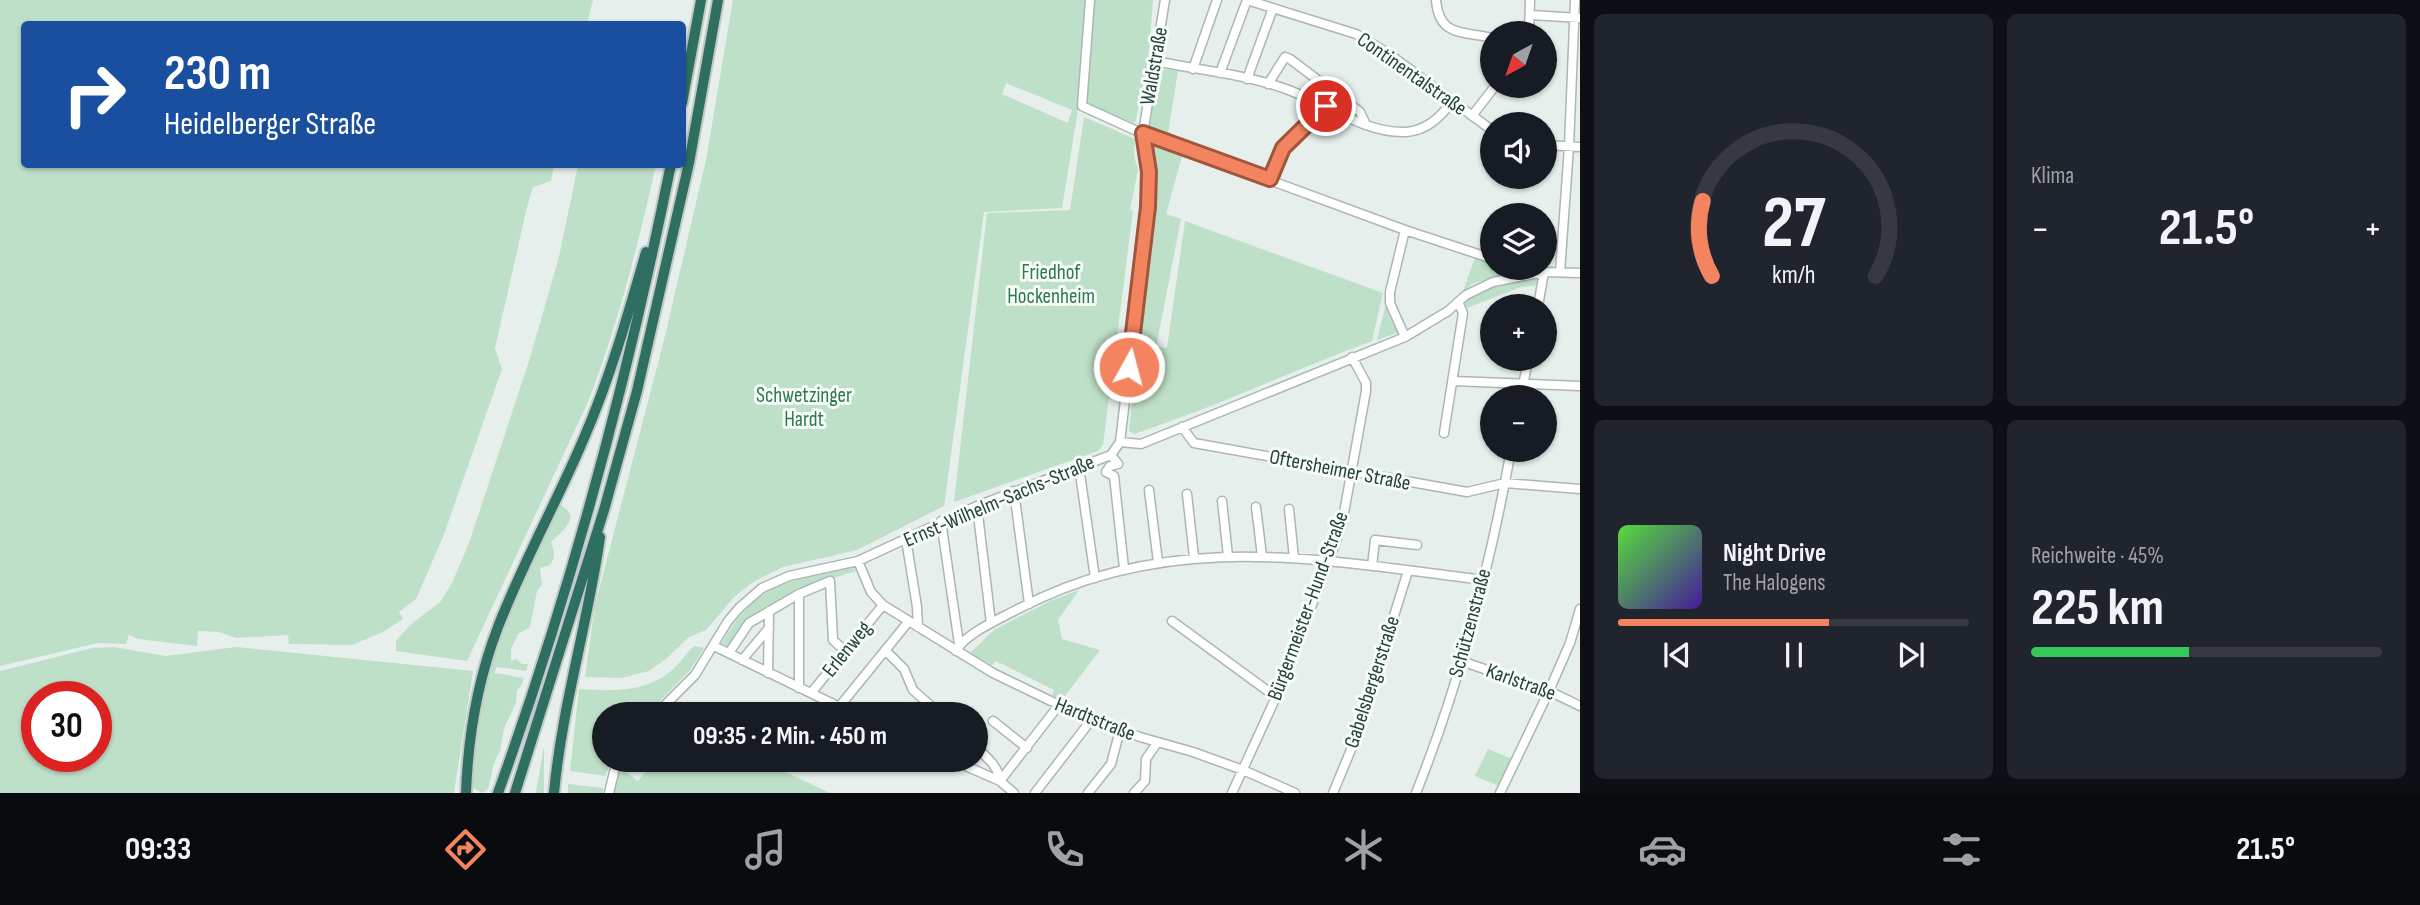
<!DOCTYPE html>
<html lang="de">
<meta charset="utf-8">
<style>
:root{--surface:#171b24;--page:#20242c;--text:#f1f3f6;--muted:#9ea1a6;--line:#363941;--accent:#f4845f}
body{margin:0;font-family:"Sofia Sans Condensed",sans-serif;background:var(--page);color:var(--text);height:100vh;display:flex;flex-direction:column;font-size:26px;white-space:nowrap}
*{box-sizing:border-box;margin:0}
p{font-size:23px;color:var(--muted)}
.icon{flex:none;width:38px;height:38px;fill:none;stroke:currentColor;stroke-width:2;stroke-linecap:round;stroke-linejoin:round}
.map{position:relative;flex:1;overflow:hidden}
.side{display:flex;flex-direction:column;gap:14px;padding:14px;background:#0d0f14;width:840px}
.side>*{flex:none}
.top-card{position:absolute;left:21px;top:21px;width:665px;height:147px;border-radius:7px;box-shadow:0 2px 5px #0004;background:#1a4fa0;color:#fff;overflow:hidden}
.needle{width:46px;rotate:220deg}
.buttons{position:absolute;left:1480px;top:21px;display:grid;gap:14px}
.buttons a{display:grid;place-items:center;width:77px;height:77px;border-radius:50%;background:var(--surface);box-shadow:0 2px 5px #0004;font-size:35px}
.speed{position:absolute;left:21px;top:681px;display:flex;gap:14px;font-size:35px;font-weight:700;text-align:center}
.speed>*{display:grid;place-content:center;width:91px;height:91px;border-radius:50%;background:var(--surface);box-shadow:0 2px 5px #0004;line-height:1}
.speed .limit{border:10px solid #d22;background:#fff;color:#111}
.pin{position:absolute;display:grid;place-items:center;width:60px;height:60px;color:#fff;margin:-30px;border:4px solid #fff;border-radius:50%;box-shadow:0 2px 7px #0007}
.me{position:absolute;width:77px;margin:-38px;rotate:7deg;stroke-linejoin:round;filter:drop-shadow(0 0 5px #0008)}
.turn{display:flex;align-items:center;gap:24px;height:147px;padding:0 28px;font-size:32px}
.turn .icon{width:91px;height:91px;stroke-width:2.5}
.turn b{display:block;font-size:49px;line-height:60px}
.big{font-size:52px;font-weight:700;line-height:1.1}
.side .tile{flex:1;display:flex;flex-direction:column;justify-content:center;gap:10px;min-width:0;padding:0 24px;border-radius:10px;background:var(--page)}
.side .dial{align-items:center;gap:0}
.dial svg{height:182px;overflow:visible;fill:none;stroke:var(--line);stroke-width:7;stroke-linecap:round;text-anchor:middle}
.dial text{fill:var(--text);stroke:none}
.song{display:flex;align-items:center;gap:21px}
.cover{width:84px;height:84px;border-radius:10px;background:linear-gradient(135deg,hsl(110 70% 55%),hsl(260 70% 35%))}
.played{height:7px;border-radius:4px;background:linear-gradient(90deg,var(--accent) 60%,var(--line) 60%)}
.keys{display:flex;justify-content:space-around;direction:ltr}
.heat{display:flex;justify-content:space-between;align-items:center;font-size:38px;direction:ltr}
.charge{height:10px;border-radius:5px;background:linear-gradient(90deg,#34c759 45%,var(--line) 0)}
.side .tiles{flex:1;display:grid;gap:14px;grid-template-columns:repeat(2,1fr)}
.trip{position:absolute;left:592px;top:702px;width:396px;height:70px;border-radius:35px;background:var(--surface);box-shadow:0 2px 5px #0004;font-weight:700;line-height:70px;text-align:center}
.menu{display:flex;height:112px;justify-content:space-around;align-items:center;background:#090b0e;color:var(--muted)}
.menu .icon{width:49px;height:49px}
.menu .current{color:var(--accent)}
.menu b{font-size:32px;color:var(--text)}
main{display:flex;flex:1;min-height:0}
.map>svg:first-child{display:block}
</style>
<main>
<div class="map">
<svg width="1580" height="793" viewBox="0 0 1580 793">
<rect width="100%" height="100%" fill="#e6efeb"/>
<path fill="#bfe0c8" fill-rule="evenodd" d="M0,0h593l-6,24h-563v140l530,1 -3,16 -18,6 -6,20 -32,141 7,21 -59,168 -27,62 -17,13 4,7 -20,13 -31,13 -63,-1 -1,-9 -52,3 -17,-6 -21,-1 -1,15 -59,-7 -9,-4 -3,9 -28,-1 -98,23z
M733,0h420l-5,61 -13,62 -56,-20 -17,105 -78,4 -40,294 -87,44 -74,17 -30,15 -19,15 -28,33 -17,7 -23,22 -17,12 -27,7 -37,-1 10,-72 69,-265 42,-180zM1006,83l66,27 -4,13 -66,-29z
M1162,69l16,2 -10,63 -19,-6 8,-54z
M1084,117l51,22 -1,17 4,14 -8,39 3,2 -30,234 -5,6 -144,51 33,-289 83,-3z
M1156,146l26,10 -16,58 15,5 -24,123 1,8 1,-3 8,1 18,-127 198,72 -11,48c-80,30 -157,66 -238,93l-5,-3 27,-249v-11l-6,-19 2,-5z
M578,165h78c-18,80 -38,160 -68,237l-121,259 -71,-10v-10l14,-16 30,-23 12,-19 17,-40 60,-182 30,-104z
M1475,258l18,7v3l18,4 -37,11 -11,8z
M1540,276l-1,9 -18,2 -54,21 -4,-7 25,-13z
M1386,303l3,12 10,17 -22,8z
M560,505c23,12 2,26 -9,37 3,9 6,17 -3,24l-8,2 2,16 -5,7 -7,36 -12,7 -7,15v12l5,-2 6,5h6l-2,7 -30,-4 -1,6 29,5 -3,8 -4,4 -1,13 -12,25 -4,23 -6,12 -6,26 -6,4 -9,-5v-13c3,-27 6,-54 11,-80 14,-67 47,-129 76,-190z
M851,567l6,4c-33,9 -83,26 -109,49 -7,7 -13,18 -19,27l-7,-4c34,-61 67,-62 129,-76z
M1079,590l-21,30 4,19 38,11 -38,50 -10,-4 2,-6 -58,-29 -4,4 -22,-12 24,-23 54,-28z
M694,646l10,2 -14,22 -43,44h-43v46h8l-7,16 -35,-5 9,-82c32,2 66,4 92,-18 8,-7 15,-17 23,-25z
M114,647l52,9 70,-9 237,24 -19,122h-454v-122l92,-23zM37,696h59v60h-59z
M544,746v47h-8v-1z
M1488,749l25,10 -14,27 -24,-10z
M623,760h7l-4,12 12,9 17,-21h105l70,33h-216l4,-24z
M568,784l35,4v5h-35z"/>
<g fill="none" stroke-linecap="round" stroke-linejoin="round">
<defs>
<path id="minor" d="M1090,0l-8,106 57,26 266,98 88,29
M1247,0l109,34 33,20 104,77
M1436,0c3,37 26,31 57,38
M1531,15l49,3
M1529,33l1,-33
M1155,61c43,9 89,13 131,28 37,13 79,45 120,43 22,-2 34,-15 47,-31
M1193,69l24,-69
M1220,73l27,-73
M1247,79l26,-71
M1268,84l17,-27 5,2 70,53 6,13
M1472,116l23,-30
M1545,145l35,2
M1271,179l12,-31 43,-42
M1560,272l9,-125 6,-147
M1538,306l6,-34
M1405,337l-15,-34v-11l15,-62
M1453,381l127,5
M1521,397l7,-38
M1182,427l12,16 273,49 38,-9 75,6
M1444,433l19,-120 -5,-11
M1120,442l21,2 264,-107 43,-26 18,-16 27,-13 51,-10 36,1
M1111,455l7,9 -8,2 -4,6 8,4 10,92
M1079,467l16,111
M1149,490l9,72
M1014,491l15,113
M1187,494l7,63
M1222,501l6,55
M977,506l14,117
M1256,507l6,49
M1289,509l5,49
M941,521l18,123
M906,539l11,68 1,20
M858,561l13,31 12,13 110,68 66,32 81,32 53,15 50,18 52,23
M1372,566l3,-26 42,5
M799,594v94
M1172,621l104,76
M714,646l140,68
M885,650l19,19 9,21 27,24
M956,651c9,-17 43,-32 60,-41 154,-82 304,-50 468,-30
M729,653l20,-30 50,-29 31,-13 3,59 12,11
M742,660l27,-32
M1461,661l88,30 31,15
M768,673l1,-62
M811,693l72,-88
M839,707l70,-86
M656,714l39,-39 33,-54 11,-13 23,-20 27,-12 69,-15 119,-55 134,-51 9,-13 28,-235 1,-35 -6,-39 22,-133
M993,721l34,27
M975,746c11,11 23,19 25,35
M952,760l48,21 14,12
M1000,781l59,-76
M609,793l8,-33
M1035,793l57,-74
M1088,793l23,-29 9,-34
M1134,793l11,-12 1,-22 11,-16
M1232,793l44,-96 53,-136 13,-37 24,-133v-8l-14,-26
M1333,793l22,-53 53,-169
M1416,793c44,-110 74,-227 95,-343
M1500,793l49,-102 21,-48 10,-34"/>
<path id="highway" d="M682,103l19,-103
M466,793c2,-56 12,-114 32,-166 25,-65 59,-125 86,-189 26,-60 44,-123 62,-186
M498,793c74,-205 130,-415 173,-629
M515,793l89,-283 33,-119 52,-228 29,-163
M554,793c8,-87 34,-170 46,-256"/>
</defs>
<use href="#minor" stroke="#a8b8b2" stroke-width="11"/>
<use href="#highway" stroke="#c2cac8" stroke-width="14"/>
<use href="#minor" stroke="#fff" stroke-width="8"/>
<use href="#highway" stroke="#2f6f62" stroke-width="10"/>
</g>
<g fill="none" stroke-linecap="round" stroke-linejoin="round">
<defs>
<path id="route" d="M1129,367l19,-160 1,-35 -6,-39 127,46 13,-31 43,-42"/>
</defs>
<use href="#route" stroke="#9f563e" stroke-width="18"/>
<use href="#route" stroke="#f4845f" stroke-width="12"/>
</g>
<g text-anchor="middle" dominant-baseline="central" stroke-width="6" stroke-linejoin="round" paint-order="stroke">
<g font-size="21" fill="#24423a" stroke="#f7fbf9">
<text transform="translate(1154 66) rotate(-80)">Waldstraße</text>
<text transform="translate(1412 74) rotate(35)">Continentalstraße</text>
<text transform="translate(1340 470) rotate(11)">Oftersheimer Straße</text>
<text transform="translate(999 501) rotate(-23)">Ernst-Wilhelm-Sachs-Straße</text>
<text transform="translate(1308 606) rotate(-70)">Bürgermeister-Hund-Straße</text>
<text transform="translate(1470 623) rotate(-75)">Schützenstraße</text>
<text transform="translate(847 649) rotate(-51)">Erlenweg</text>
<text transform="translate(1372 682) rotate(-72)">Gabelsbergerstraße</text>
<text transform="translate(1521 682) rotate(20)">Karlstraße</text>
<text transform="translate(1095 719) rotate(22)">Hardtstraße</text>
</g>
<g font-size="21" fill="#2d7a4b" stroke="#f7fbf9">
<text x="1051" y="272">Friedhof<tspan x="1051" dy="24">Hockenheim</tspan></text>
<text x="804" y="395">Schwetzinger<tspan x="804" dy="24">Hardt</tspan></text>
</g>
</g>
</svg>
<div class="buttons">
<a><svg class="needle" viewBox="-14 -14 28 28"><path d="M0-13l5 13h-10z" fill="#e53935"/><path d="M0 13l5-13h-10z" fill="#9ea1a6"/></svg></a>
<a><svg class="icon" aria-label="sound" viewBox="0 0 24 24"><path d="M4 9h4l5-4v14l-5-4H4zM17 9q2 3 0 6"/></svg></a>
<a><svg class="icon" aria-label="layers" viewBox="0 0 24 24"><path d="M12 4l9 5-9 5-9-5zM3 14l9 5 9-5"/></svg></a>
<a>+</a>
<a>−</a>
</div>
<div class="speed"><div class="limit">30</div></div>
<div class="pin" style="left:1326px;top:106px;background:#d93025"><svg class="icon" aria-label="arrive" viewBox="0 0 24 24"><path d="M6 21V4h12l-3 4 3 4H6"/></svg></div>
<svg class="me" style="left:1129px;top:367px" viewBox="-20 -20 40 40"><circle r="17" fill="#f4845f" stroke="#fff" stroke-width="3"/><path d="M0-11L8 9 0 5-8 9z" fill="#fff"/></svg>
<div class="trip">09:35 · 2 Min. · 450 m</div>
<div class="top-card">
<div class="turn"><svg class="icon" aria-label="right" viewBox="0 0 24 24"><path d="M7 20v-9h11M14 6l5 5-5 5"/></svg><div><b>230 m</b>Heidelberger Straße</div></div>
</div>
</div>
<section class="side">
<div class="tiles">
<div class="tile dial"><svg viewBox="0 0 100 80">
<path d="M14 69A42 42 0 1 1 86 69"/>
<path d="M14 69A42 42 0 0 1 10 36" stroke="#f4845f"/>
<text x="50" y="56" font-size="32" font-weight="700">27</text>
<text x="50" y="72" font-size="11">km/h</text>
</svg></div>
<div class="tile"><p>Klima</p>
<div class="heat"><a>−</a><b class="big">21.5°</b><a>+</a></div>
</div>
<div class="tile">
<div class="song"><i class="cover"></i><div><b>Night Drive</b><p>The Halogens</p></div></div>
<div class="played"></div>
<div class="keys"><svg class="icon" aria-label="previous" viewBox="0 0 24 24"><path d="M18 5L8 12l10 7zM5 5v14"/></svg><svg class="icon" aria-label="pause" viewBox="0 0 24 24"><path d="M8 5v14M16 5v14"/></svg><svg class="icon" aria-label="next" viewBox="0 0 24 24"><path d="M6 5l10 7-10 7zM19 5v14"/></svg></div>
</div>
<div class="tile"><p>Reichweite · 45%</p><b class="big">225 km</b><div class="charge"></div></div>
</div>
</section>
</main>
<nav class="menu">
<b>09:33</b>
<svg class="icon current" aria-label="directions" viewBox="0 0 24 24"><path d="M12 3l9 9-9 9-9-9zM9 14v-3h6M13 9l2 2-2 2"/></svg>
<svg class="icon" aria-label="music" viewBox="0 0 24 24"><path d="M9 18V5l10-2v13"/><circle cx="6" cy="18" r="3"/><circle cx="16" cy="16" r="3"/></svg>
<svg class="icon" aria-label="phone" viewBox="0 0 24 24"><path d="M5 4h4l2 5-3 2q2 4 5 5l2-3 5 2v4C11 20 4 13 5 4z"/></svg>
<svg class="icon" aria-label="climate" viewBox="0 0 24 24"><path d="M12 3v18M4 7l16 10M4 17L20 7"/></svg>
<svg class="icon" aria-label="car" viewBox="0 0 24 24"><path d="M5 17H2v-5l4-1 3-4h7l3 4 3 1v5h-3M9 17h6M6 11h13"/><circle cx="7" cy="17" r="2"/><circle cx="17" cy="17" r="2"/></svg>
<svg class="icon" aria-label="filters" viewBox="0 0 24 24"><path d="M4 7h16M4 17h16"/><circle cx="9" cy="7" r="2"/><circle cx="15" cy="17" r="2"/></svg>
<b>21.5°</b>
</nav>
